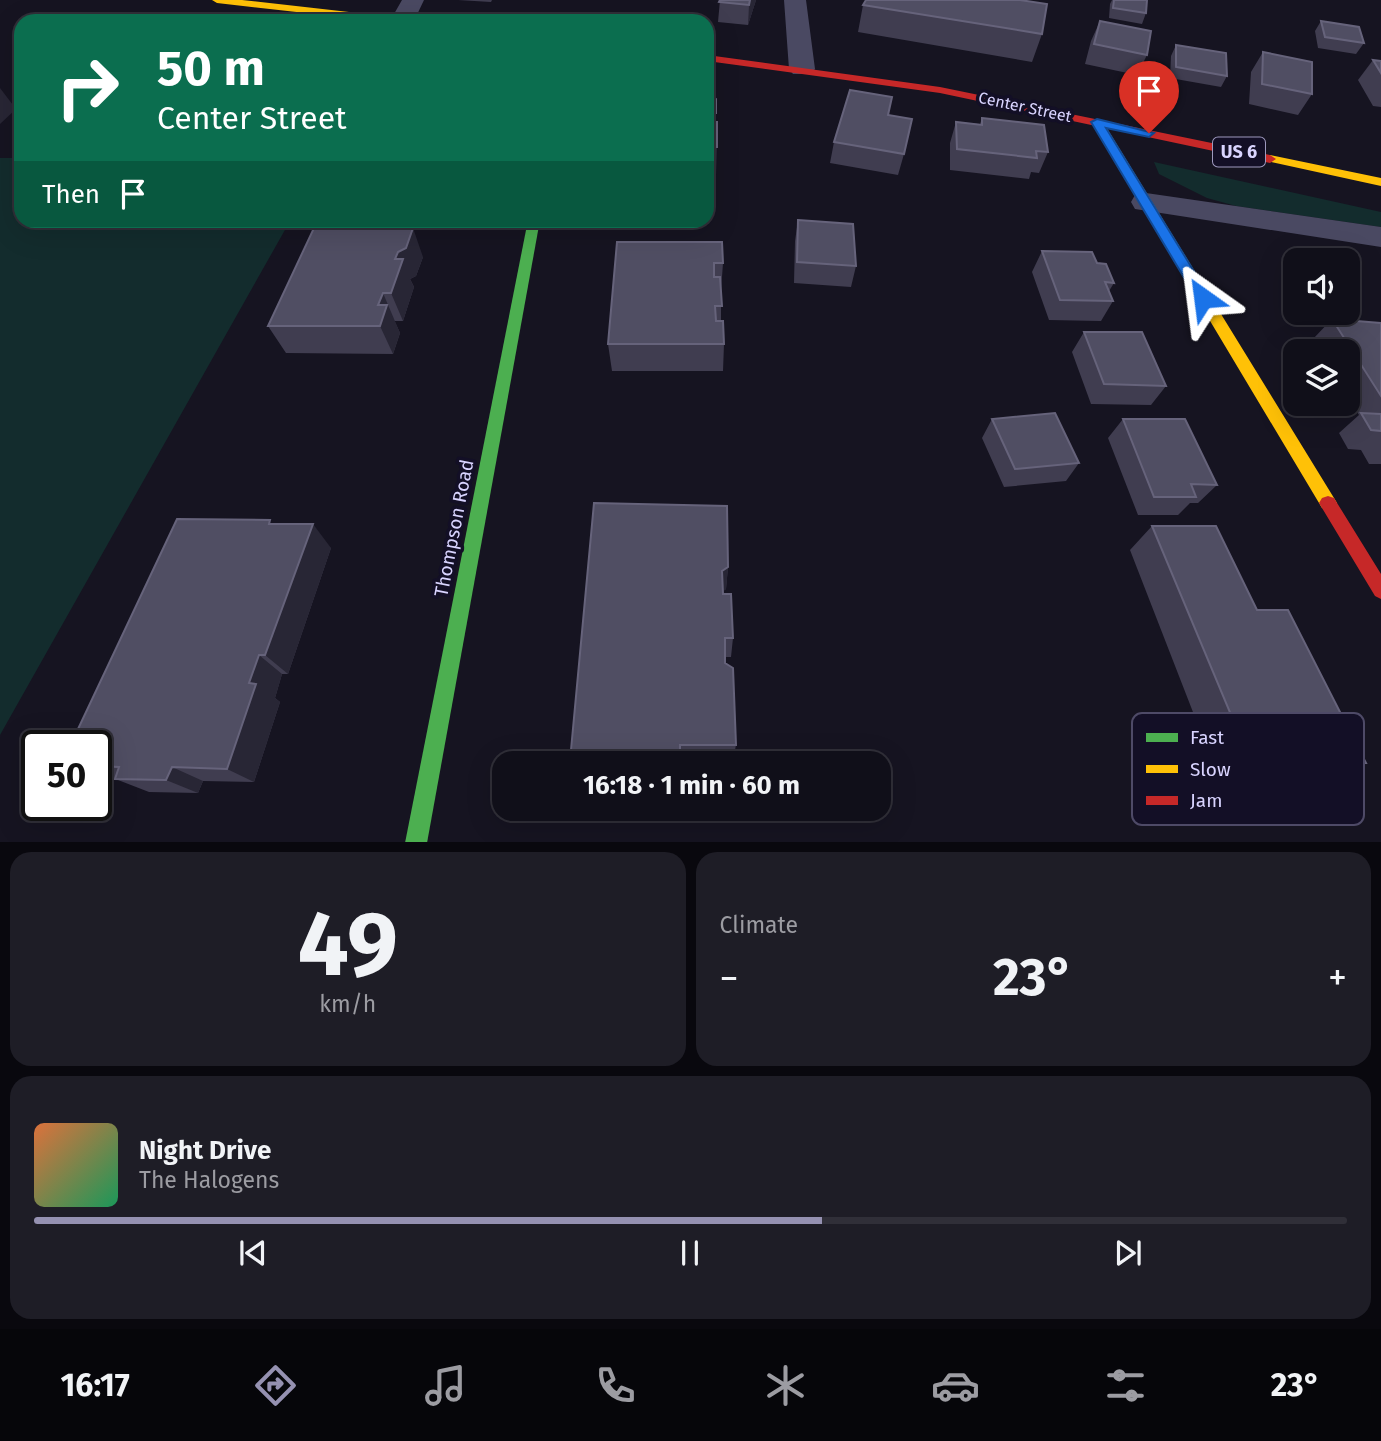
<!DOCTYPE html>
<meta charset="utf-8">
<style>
:root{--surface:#100f19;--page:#1e1d26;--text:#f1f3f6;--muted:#9c9ca2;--line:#302f38;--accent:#9591b1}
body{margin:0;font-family:"Fira Sans",sans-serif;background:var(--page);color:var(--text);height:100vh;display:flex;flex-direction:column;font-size:26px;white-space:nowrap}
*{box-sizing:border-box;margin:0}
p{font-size:23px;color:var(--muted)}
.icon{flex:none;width:38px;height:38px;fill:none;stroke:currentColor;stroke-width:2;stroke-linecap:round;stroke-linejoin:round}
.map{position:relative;height:842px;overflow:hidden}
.panel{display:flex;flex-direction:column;gap:10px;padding:10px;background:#09080e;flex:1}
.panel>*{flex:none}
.banner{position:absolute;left:14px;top:14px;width:700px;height:214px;border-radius:21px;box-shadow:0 7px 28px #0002,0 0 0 2px var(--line);background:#0b6e4f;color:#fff;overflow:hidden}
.fabs{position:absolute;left:1283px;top:248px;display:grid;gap:14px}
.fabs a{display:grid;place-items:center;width:77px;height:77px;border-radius:14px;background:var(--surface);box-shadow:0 7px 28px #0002,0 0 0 2px var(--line);font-size:35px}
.speed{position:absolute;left:21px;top:730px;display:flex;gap:14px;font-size:35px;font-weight:700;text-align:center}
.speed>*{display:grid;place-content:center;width:91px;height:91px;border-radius:50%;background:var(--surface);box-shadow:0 7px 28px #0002,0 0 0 2px var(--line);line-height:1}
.speed .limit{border:4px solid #111;border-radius:10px;background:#fff;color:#111}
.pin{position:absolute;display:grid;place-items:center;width:60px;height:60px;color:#fff;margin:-72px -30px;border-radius:50% 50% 50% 0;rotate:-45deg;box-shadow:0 0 7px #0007}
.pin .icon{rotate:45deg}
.me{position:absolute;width:77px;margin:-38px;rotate:329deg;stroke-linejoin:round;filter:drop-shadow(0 0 5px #0008)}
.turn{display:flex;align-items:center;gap:24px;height:147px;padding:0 28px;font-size:32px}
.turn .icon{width:91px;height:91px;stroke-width:2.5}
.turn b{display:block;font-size:49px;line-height:60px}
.then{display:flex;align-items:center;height:66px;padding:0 28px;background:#0003;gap:14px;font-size:26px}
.big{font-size:52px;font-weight:700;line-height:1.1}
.panel .tile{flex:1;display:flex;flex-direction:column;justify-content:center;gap:10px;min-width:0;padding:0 24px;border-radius:21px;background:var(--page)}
.panel .dial{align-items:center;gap:0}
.dial b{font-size:91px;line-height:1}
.song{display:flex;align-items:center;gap:21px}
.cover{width:84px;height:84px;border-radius:10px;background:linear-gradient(135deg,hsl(20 70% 55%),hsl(150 70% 35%))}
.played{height:7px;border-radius:4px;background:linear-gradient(90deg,var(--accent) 60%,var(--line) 60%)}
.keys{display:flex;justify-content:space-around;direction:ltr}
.heat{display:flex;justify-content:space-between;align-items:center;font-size:38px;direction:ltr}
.panel .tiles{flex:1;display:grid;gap:10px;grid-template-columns:1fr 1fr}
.tile:last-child{grid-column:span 2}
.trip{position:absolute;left:492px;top:751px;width:399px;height:70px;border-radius:21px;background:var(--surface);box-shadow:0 7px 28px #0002,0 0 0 2px var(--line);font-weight:700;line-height:70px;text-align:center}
.menu{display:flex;height:112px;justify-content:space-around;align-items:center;background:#06060a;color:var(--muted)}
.menu .icon{width:49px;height:49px}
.menu .selected{color:var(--accent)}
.menu b{font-size:32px;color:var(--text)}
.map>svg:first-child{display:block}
</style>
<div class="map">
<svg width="1381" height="843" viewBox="0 0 1381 843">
<rect width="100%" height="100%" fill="#161421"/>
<path fill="#132c2d" d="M0,158h21v62l269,1 -290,514z
M1154,162l227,50v15l-145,-21 -29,-8 -48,-24z"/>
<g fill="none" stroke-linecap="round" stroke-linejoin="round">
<path fill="#4a4962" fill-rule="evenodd" d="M402,0h22l-10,21h-24z
M784,0h22l9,69 -4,5h-18l-4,-5z
M1146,193l235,34v20l-246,-38 -4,-7 4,-7z"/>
<path fill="#4caf50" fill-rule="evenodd" d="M528,220h12l-113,623h-22z"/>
<path fill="#ffc107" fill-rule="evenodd" d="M212,0h30l160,18 5,3h-30l-160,-18z
M1097,119l6,3 231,376 3,5 -3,5 -6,2 -6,-2 -231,-386z
M1270,155l111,23v8l-115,-25v-4z"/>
<path fill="#c62828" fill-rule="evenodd" d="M707,55l233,32 330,68 6,4 -6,4 -330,-70 -233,-32z
M1328,496l6,2 47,76v25l-6,-3 -53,-88 -3,-5 3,-5z"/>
</g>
<path fill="#403d50" d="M458,0h34l-1,2z
M716,0h40l-8,25 -30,-3 2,-22z
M1112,0h35l-1,13 -4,11 -33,-6 1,-14z
M863,5l179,29 -10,28 -174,-30z
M1100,21l47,34 -10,20 -52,-11 6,-23z
M1321,21l43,22 -8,11 -38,-6 -3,-17z
M1176,45l51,31 -6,11 -51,-9 1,-22z
M1263,52l49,42 -14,21 -49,-11 2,-32z
M1373,60l8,1v46l-8,-1 -15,-26z
M707,68h8v54h2l-1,53h-9z
M888,115l16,39 -6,21 -68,-12 4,-21z
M982,118l66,34 -9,21 -8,-1 -2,7 -79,-9v-27l6,-21 24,2z
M798,220l58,46 -5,21 -57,-4 1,-42z
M617,242l106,21 -2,28v30l3,23 -1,27h-111l-4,-27z
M1042,251l55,12 17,20 -5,8 4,10 -12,20 -52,-1 -17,-48z
M423,257l-7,19 -6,3 4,8 -11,34h-8v1l5,11 -7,21 -107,-1 -18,-27z
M1332,319l49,4v141h-12l-8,-14 -13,-1 -9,-16 20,-18 -11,-18v-45h-28l-7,-13z
M1084,332l82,54 -15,19 -60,-1 -19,-52z
M992,419l87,44 -13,18 -62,6 -22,-49z
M1123,419l94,66 -19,18h-8l-12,12h-40l-30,-77z
M274,524l57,24 -43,126h-6l-7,24 5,4 -26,80 -51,-1 -5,12 -49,-1 -31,-12 -22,-1v-33z
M1152,526l105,84 109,153 -40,14 -107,2 -89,-229z
M728,567l-2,22 -3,2 10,47 -2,19h-6l11,88 -3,15h-52v3h-104l-6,-13z"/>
<path fill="#282635" d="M750,0h6l-8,25 1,-20z
M0,88l16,21 -16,15z
M413,228l10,29 -7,19 -6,3 4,8 -11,34 -12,-28 4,-34 3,-7z
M383,293l17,40 -7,21 -13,-28 -2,-21z
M313,524l18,24 -43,126 -23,-19z
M728,567l-2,22 -5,4 1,-22z
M259,655l23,19 -7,24 5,4 -26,80 -27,-13 22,-86z
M172,767l31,14 -5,12 -32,-13z"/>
<path fill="#504e63" stroke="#66637b" stroke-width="2" d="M720,0h30l-1,5 -30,-3z
M866,0h154l27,4 -5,30 -179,-29z
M1114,0h33l-1,13 -33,-5z
M98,15l37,2 -5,4h-39z
M1100,21l51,10 -4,24 -53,-11z
M1321,21l38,6 5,16 -39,-6z
M1176,45l50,8 1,23 -51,-9z
M1263,52l49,10v32l-50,-10z
M1373,60l8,1v12z
M707,68h8v22l-5,5 6,4v14h-6v9h7v25h-10z
M850,90l42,7 -4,18 24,4 -8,35 -70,-12z
M982,118l62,7 4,27 -12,-1 1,7 -80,-9 -1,-27 26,3z
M798,220l55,4 3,42 -59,-4z
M314,228h99l-7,20 -8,4 -3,7h8l-12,34h-8l-5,12h9l-7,21h-112z
M617,242h105l1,21h-9v14h6l2,29h-7l1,15h7l1,23h-116z
M1042,251l50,1 5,11 9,1 8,19 -9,-1 8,19 -53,-1z
M1332,319l49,4v73z
M1084,332h58l24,54 -62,-2z
M1055,413l24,50 -64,6 -23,-50z
M1361,413l20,1v17l-10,-1z
M1123,419h62l32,66 -26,-1 5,13h-42z
M594,503l133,3 1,61 -6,4 1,23h8l2,44h-8v25l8,5 3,77h-56v6l-109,-1z
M177,519l93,1 -1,4h44l-48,131h-6l-10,28 7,1 -29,85 -55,-2 -6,13 -51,-1 4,-12 -23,-1v-20h-26z
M1152,526h64l41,84h31l78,153 -114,2z"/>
<path fill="#1a73e8" stroke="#114b97" stroke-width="2" d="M1097,119l57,14 -5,4 -43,-9 102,166v7h-10l-107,-179z"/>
<g text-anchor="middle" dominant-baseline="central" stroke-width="7" stroke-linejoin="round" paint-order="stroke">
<g font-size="16" fill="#d9d4ff" stroke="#130f26">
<text transform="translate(1025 107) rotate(12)">Center Street</text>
</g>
<rect fill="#130f26" stroke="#9e99be" stroke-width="2" x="1213" y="137.5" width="52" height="29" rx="5"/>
<g font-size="18" font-weight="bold" fill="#d9d4ff">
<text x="1239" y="152">US 6</text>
</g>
<g font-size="19" fill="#d9d4ff" stroke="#130f26">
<text transform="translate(454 528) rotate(-79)">Thompson Road</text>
</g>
</g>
<rect x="1132" y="713" width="232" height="112" rx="10" fill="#130f26" stroke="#4e4a67" stroke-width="2"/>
<rect x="1146" y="733" width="32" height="9" fill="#4caf50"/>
<rect x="1146" y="765" width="32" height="8" fill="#ffc107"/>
<rect x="1146" y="796" width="32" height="9" fill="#c62828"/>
<g font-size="19" fill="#d9d4ff">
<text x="1190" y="744">Fast</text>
<text x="1190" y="776">Slow</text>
<text x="1190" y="807">Jam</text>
</g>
</svg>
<div class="fabs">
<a><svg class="icon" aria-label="sound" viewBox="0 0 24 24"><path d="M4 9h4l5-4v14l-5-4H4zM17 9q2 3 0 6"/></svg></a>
<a><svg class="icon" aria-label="layers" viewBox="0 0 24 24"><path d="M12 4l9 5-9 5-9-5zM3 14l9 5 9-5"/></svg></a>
</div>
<div class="speed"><div class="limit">50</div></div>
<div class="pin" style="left:1149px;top:133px;background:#d93025"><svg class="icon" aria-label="arrive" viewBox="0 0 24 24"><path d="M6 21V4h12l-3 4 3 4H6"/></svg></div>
<svg class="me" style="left:1203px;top:298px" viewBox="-20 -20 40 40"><path d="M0-17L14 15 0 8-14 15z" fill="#1a73e8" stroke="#fff" stroke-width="4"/></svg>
<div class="trip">16:18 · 1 min · 60 m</div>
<div class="banner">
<div class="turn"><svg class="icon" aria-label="right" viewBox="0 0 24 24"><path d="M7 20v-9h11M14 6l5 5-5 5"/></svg><div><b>50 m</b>Center Street</div></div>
<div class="then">Then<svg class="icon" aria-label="arrive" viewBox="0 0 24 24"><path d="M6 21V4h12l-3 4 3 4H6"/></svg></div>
</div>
</div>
<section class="panel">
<div class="tiles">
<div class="tile dial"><b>49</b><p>km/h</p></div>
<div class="tile"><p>Climate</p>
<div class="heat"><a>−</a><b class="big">23°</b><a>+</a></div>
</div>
<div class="tile">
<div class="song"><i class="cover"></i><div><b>Night Drive</b><p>The Halogens</p></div></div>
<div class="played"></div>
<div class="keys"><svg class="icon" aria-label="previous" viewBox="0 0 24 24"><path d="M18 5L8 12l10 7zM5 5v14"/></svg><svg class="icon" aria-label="pause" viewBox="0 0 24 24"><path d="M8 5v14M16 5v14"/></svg><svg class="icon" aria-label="next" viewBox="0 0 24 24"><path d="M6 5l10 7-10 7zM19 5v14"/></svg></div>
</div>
</div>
</section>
<nav class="menu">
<b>16:17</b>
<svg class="icon selected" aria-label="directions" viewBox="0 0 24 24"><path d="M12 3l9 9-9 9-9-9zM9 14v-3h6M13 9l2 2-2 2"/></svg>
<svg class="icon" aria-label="music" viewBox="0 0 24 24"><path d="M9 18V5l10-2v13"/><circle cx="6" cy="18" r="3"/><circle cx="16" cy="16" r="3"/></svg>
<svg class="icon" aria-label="phone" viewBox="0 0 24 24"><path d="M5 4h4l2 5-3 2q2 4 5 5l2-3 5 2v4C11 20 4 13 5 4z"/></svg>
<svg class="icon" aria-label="climate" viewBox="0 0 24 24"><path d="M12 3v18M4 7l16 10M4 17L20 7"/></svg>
<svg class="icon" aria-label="car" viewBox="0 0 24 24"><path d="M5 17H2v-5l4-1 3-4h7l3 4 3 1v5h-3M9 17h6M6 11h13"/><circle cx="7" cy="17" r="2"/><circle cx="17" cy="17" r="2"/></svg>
<svg class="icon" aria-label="filters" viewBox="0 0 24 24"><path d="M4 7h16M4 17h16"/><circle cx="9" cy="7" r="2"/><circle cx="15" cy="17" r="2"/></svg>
<b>23°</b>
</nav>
